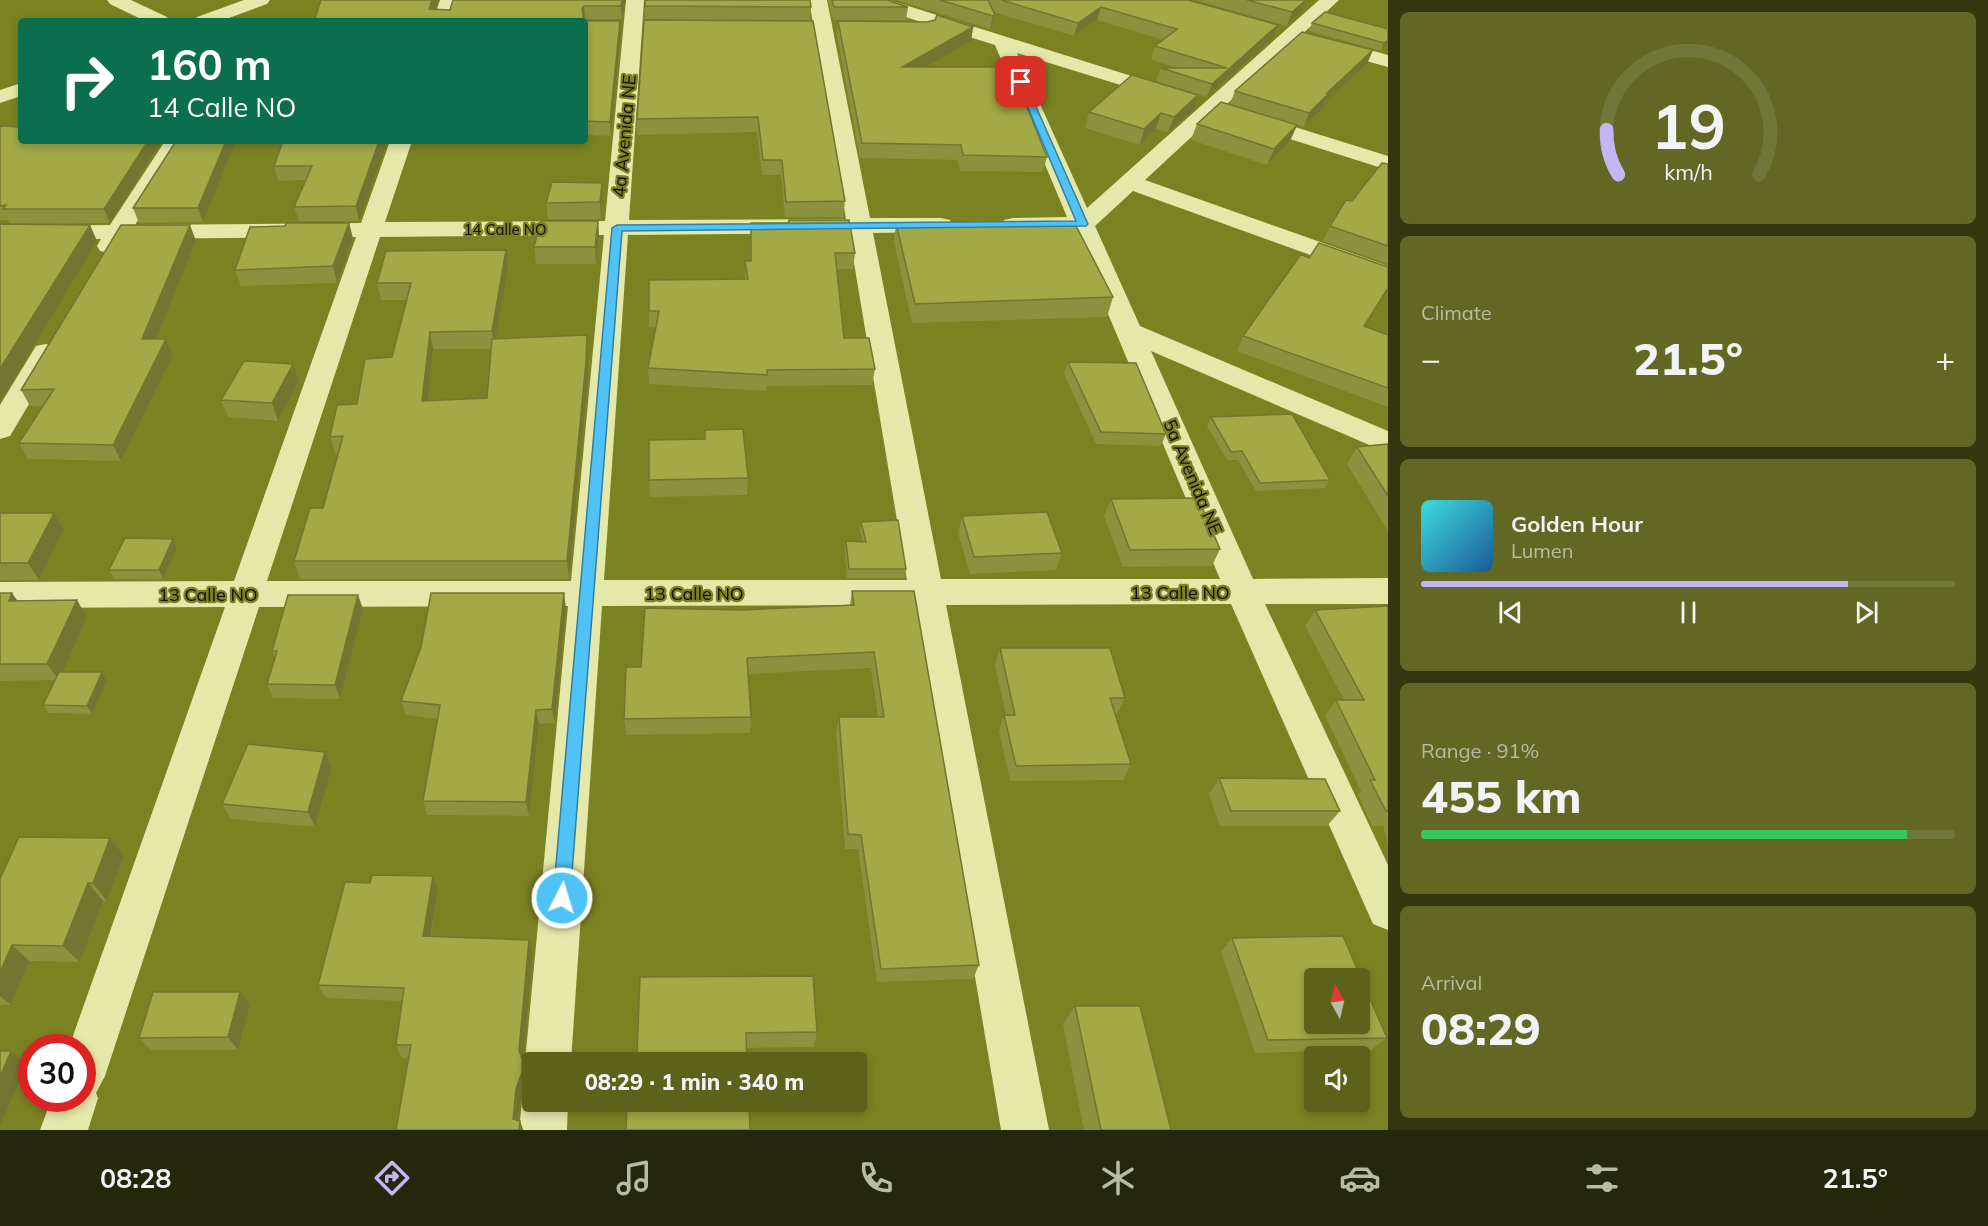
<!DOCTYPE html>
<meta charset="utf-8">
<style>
:root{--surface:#5c621a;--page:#626823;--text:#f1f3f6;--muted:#b8bca2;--line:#717639;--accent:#c3b6f5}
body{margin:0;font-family:Mulish,sans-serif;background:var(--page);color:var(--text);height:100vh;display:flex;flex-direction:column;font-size:22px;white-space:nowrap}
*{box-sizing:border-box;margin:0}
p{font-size:20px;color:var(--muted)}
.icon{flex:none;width:33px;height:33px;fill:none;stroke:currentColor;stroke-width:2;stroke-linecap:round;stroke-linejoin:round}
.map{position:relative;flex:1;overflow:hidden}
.sheet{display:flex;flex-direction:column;gap:12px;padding:12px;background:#33360e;width:600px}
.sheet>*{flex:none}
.hud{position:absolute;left:18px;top:18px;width:570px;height:126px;border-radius:6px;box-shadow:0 3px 9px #0003;background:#0b6e4f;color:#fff;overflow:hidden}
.needle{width:39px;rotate:352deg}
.tools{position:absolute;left:1304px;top:968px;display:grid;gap:12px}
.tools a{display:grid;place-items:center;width:66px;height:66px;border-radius:6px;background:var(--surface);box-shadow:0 3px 9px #0003;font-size:30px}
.speed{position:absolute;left:18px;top:1034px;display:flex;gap:12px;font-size:30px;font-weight:700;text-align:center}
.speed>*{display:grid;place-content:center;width:78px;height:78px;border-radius:50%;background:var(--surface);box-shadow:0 3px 9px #0003;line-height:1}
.speed .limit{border:9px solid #d22;background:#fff;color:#111}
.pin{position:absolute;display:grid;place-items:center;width:51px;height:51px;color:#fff;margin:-26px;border-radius:12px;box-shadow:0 3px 9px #0006}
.me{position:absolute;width:66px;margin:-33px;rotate:5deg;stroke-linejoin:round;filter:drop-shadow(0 0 4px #0008)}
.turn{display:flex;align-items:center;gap:21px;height:126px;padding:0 30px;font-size:27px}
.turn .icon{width:78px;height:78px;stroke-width:2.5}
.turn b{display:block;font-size:42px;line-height:51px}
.big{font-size:45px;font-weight:800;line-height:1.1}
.sheet .tile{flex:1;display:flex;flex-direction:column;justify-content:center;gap:9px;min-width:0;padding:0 21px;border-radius:9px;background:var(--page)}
.sheet .dial{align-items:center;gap:0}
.dial svg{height:156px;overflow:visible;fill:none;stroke:var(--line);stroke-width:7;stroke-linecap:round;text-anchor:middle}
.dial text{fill:var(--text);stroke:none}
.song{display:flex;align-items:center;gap:18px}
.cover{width:72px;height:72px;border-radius:9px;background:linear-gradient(135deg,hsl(180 70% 55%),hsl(210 70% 35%))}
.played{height:6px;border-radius:3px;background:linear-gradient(90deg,var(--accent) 80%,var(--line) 80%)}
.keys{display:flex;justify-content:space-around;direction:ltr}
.heat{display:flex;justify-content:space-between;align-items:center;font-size:33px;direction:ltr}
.charge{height:9px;border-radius:4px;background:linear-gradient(90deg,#34c759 91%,var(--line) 0)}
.trip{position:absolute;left:522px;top:1052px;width:345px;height:60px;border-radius:6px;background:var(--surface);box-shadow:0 3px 9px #0003;font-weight:800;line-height:60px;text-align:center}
.tabs{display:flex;height:96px;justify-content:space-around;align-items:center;background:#25270a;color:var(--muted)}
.tabs .icon{width:42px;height:42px}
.tabs .selected{color:var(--accent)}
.tabs b{font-size:27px;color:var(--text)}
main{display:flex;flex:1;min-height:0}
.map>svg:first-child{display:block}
</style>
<main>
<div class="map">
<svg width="1388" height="1130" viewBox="0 0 1388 1130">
<rect width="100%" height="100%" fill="#7b8222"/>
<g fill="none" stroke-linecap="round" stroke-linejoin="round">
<path fill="#e4e8a9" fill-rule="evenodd" d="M107,0h24l36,17 2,4h-24l-35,-17z
M244,0h26l-3,4 -46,17h-26l2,-4z
M440,0h18l-7,21h-18z
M626,0h18l-15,220 217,-1 -37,-219h18l43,218h71l9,2 3,5 -3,5 -9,2 -68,1 68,346h279l-147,-348 -60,1 -9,-2 -3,-5 3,-5 9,-2 54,-1 -72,-172 -131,-41 -3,-4h28l287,90 3,4 -3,4 -7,2 -152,-47 70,155 232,-208h20l-194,180 243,86v17l-255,-92 -38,35 45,100 248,105v22l-237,-102 102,228 135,-1v26h-123l123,261v65l-15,-6 -142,-320 -285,1 103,525h-48l-89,-525 -310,1 -31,456h-39v17l-7,-17 43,-456 -309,1 -154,469 -9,17 2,5 -10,32h-48l12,-32h30v-51h-13l156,-440 -225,1v-26l234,-1 122,-344 -230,2 -8,12 -9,2 -9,-2 -3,-5 4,-7 -101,1v-14l110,-1 55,-84h22l-52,84 226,-2 29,-82h22l-27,81 220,-1zM849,233l58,347h-303l24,-345zM604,235l-33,346h-304l113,-344z
M1326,38l62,17v12l-69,-19 -3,-4z
M21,83v13l-21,7v-13z
M1250,113l138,43v14l-146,-46 -3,-5 3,-5z
M46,344l10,2 4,6 -50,84 -10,3v-34l36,-59z
M532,1083v18h36l-1,29h-48l3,-29 6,-17z"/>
</g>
<path fill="#8b913c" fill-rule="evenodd" d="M321,0h117l-3,9 15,1 3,-10h173l-4,19h-37l-1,1v1h36l1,13 -10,102 -26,-1v-114h-271z
M645,0l166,7 -1,13 -165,-1z
M828,0h59l21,7 -2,13h-73z
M896,0h292l85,38 -66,59 -51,-16 5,-13h17l-27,-8 4,-14 9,-6 -67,-20 -23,16 -81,-24 2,3 -3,13 -2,1z
M1195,0h111l-5,13 -14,13z
M813,21l32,180 -2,16h-58l-4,-42h-19l-5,-43 -120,3v-16z
M838,21l135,6 -2,14 -46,26 122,90 -4,15 -83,-1 -2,-11 -98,-2 -23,-123z
M1312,23l76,21 -7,7 -72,-20z
M1367,64l-42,38 -1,5 -20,20 -74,-23 5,-13z
M1193,111l-25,21 -12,-3 -16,16 -55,-17 4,-16z
M1197,124l100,1 -7,16 -23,24 -76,-25z
M0,126l21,15h141l-52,82 -100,1 -2,-4h-8z
M176,141h60l-33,81 -64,1 -6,-15z
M388,141l-29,80h-60l-5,-14 12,-27 -28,1 -4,-15z
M1388,164v100l-65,-23 7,-15z
M602,183l1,16 -2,20h-53l-2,-16z
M789,220l66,33 -2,16h-16l7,69 31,31 -3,16 -105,1 -1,5 -117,-7 -1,-16 8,-41h-7v-16l96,-32v-18h6v-38h37z
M598,221l1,16 -3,27h-60l-2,-17z
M349,223l4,16 -16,44 -96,3 -6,-16 50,-44z
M896,223l217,74 -6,20 -195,6 -18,-81z
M196,241l-40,98h10l7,16 -52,106 -93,-2 -9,-16 24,-37h-13l-9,-16z
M1309,258l79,32 -23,36 23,9v72l-151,-56 6,-15z
M508,267l-12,71 91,-3 1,17v27l-19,200h-269l-6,-18 29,-53 15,-54h-2l-6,-17 27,-33 35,-47 15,-57h-26l-4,-17zM433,349h58l-4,49 -59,2z
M1068,362l98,72 -5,12 -65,-2 -32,-70z
M299,381l-21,40 -50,-4 -7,-17z
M1211,417l119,63 -5,8 -69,3 -18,-31h-11l-20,-34z
M1388,444v87l-41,-67 10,-17z
M748,478l-1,17 -97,2 -1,-17z
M1111,499l109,50 -8,17 -89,1 -19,-51z
M0,513l64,17 -25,50h-39z
M962,516l100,37 -6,17 -86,4 -12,-41z
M861,522l45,47 -2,9h-57l-2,-28 1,-9 17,1 -3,-12z
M173,539l4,9 -14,31h-49l-5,-9z
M852,591h62l65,374 -6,14 -96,3 -19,-133h-13l-9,-116 3,-16h39l-7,-49 -123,6 3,43 -1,16 -124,2 -2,-16 17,-52 101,-57 108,-5z
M0,593l18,8 69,16 -25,55h40l5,9 -15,33 -43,-1 -6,-8 12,-25 -55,1z
M1388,606v238l-5,-18h-11l-14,-31 3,-4 -36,-75 11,-16h8l-39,-74 10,-16z
M566,608l-11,115 -16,1 -10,92 -102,-1 -4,-14 15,-82 -32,-4 -5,-14z
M363,609l-23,90 -67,-1 -6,-14 8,-25 -3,-8z
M1000,648l125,50 -8,16h-2l16,50 -8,16 -113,1 -11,-50 5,-16h2l-11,-50z
M325,752l7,16 -17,59 -84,-8 -9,-15z
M1219,778l121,33 -13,15h-107l-11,-32z
M110,838l14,18 -17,45h-4l-23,61 -51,-1 -18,44h-11v-126z
M433,876l5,14 -7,47 102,17 -10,106 3,11v13l-6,17 -2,19 2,1 3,9h-127l12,-73 -6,1 -6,-13 6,-44 -76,-3 -8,-13 52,-102z
M1232,938l155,100 -16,12 -116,3 -34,-101z
M640,977l177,55 -3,15 -67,1 -110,6z
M250,1005l-12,45h-87l-12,-12z
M1075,1006l96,124h-87l-21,-106z"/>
<path fill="#717631" d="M432,0h6l-6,21 -3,-12z
M622,0h4l-4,19 -1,-13z
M1306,0l-5,13 -14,13 5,-14z
M584,6l1,13 -2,2 -1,-13z
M1101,7l-4,13 -23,16 4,-13z
M995,15l-3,13 -2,1 3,-13z
M620,21l1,13 -10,102 -1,-14z
M1278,25l-5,13 -66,59 5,-13z
M973,27l-2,14 -71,41 2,-15z
M1388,40v4l-7,7 3,-8z
M1373,50l-6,14 -42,38 -1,5 -20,20 5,-14 18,-20z
M1198,95l-5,16 -25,21 6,-15z
M1161,113l-5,16 -16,16 4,-16z
M1297,125l-7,16 -23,24 7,-16z
M148,141h14l-52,82 -6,-14z
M226,141h10l-33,81 -5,-14z
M379,141h9l-29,80 -3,-15z
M602,183l1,16 -2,20 -1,-17z
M598,221l1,16 -3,27 -1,-17z
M349,223l4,16 -16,44 -4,-17z
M90,225l7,16 -97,161v-33z
M190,225l6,16 -47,115 -7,-17z
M506,250l2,17 -14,82 -2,-18z
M1388,288v2l-32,51 8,-15z
M430,332l3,17 -7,69 -4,-17z
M587,335l1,17v27l-19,200 -2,-18z
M166,339l7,16 -52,106 -8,-16z
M293,364l6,17 -21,40 -6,-18z
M54,513l10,17 -25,50 -11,-17z
M173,539l4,9 -14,31 -4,-9z
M12,593l12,17 -15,-9z
M564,593l2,15 -11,115 -3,-14z
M358,595l5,14 -23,90 -5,-14z
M77,600l10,17 -28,63 -12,-16z
M102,672l5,9 -15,33 -5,-8z
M536,710l3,14 -10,92 -3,-14z
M325,752l7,16 -17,59 -7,-15z
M110,838l14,18 -17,45 -14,-18z
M433,876l5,14 -10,60 -5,-14z
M88,883l15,18 -23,61 -17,-16z
M529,940l4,14 -10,106 3,11v13l-6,17 -3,29 -4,-11z
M12,945l17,16 -18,44 -11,-9v-24z
M240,992l10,13 -12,45 -10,-13z
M11,1051l16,12 -27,63v-49z
M520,1121l3,9h-4z"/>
<path fill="#a2a946" stroke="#717631" stroke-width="1.5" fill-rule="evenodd" d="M321,0h111l-3,9 21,1 3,-10h169l-1,6h-37l-2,2 2,13h36l-10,101 -25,-1v-100h-271z
M645,0h165l1,7 -166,-1z
M832,0h55l21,7h-74z
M940,0h48l7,15 -2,1z
M1001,0h187l90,25 -66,59 -51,-16h66l-72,-22 22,-17 -76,-22 -23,16z
M1247,0h59l-14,12z
M1325,12l63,17v11l-4,3 -72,-20z
M937,15l36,12 -71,40h109l36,90 -84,-2 -2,-10 -99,-2 -24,-122 89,1 8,-2z
M644,20l169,1 32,180 -59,1 -4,-42h-19l-5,-43 -121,2z
M1302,32l71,18 -46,43h2l-20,20 -74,-22z
M1132,75l66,20 -24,22 -13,-4 -17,16 -55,-17z
M1221,102l76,23 -23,24 -77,-25z
M0,126l21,1v14h127l-44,68h-101l3,-4 -6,1z
M176,141h50l-28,67h-65z
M283,141h96l-23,65 -62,1 18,-41h-38z
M1382,163l6,1v82l-58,-20 16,-26 6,1z
M552,182l50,1 -2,19 -54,1z
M789,220h60l6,33h-20l9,85h25l6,31 -108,1v5l-119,-7 11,-57h-10v-31l99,-1 -3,-18h6v-38h38z
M541,221h57l-3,26h-61z
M286,223h63l-16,43 -98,4 15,-43 35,-1z
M896,223l179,1 38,73 -198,7z
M0,224l90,1 -90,144z
M121,225h69l-48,114h24l-53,106 -94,-2 35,-54 -33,1z
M1319,243l69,24v21l-24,38 24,9v53l-145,-52 58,-82 8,4z
M506,250l-14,81 -62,1 -8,69 65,-3 5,-59 95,-4 -1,27 -19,199h-273l16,-53h13l20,-72 -13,1 7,-32 20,-1 8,-45 27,-2 19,-74h-34l9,-32z
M244,361l49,3 -21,39 -51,-3z
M1068,362l68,1 30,71 -65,-2z
M1292,414l38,66 -70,3 -18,-32 -11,1 -20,-35z
M743,429l5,49 -99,2v-40l56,-1v-9z
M1388,444v52l-31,-49z
M1198,498l22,51 -90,1 -19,-51z
M1047,512l15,41 -88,4 -12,-41z
M0,513h54l-26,50h-28z
M898,520l8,49h-57l-3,-28 20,1 -5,-20z
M125,538l48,1 -14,31h-50z
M852,591h62l65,374 -98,4 -20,-134 -13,-1 -9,-117h45l-10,-65 -127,6 4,59 -127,2 2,-52h15l4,-59 97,2 112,-5z
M0,593h12l-3,8 68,-1 -30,64h-47z
M431,593h133l-12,116 -16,1 -10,92 -103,-1 17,-96 -39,-4 20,-54z
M288,595h70l-23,90 -68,-1 10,-33h-5z
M1388,606v205h-2l-16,-31h5l-39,-80h28l-49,-90z
M1000,648h110l15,50h-15l21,66 -115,2 -12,-51h11z
M59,672h43l-15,34 -44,-1z
M248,744l77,8 -17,60 -86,-8z
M1219,778l106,1 15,32h-109z
M19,837l91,1 -17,45h-5l-25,63 -51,-1 -12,27v-93z
M372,875l61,1 -10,60 106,4 -10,110 3,9v13l-6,17 -3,30 7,2 -1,9h-123l15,-85h-15l8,-57 -86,-3 27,-103 25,1z
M1343,936l44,102 -119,2 -36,-102zM1314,978h45v45h-45z
M813,976l4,56 -71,1 1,29h-119v-8h9l3,-77z
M153,992h87l-12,45 -89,1z
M1075,1006h65l31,124h-70z
M0,1051h11l-11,26z
M627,1101h122l1,29h-124z"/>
<path fill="#4fc3f7" stroke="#337fa1" stroke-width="1.5" d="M1021,80l4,2 63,142 -2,2 -464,5 -52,667 -2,6 -6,2 -6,-2 -3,-6 59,-670 5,-3 459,-4 -59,-139z"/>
<g text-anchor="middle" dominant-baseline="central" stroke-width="4.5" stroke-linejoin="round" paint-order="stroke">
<g font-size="15" fill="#111" stroke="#7b8222">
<text x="505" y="229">14 Calle NO</text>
</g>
<g font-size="18" fill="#111" stroke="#7b8222">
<text transform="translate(624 136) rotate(-85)">4a Avenida NE</text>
<text transform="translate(1193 477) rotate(67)">5a Avenida NE</text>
<text x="1180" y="592">13 Calle NO</text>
<text x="694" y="593">13 Calle NO</text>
<text x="208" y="594">13 Calle NO</text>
</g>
</g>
</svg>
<div class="tools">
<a><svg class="needle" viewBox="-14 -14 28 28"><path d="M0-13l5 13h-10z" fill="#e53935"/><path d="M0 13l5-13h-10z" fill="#b8bca2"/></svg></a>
<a><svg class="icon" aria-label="sound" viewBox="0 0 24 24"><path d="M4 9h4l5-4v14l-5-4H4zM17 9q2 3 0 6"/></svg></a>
</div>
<div class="speed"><div class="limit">30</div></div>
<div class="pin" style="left:1021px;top:82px;background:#d93025"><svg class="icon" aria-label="arrive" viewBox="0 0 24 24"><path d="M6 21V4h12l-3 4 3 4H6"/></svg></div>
<svg class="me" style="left:562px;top:898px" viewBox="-20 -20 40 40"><circle r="17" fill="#4fc3f7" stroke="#fff" stroke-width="3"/><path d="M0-11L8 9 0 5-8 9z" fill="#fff"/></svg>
<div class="trip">08:29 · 1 min · 340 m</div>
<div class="hud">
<div class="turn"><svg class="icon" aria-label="right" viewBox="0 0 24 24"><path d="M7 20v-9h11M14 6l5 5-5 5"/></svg><div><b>160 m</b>14 Calle NO</div></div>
</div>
</div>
<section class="sheet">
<div class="tile dial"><svg viewBox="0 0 100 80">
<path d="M14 69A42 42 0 1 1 86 69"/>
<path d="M14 69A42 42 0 0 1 8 46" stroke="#c3b6f5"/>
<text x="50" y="56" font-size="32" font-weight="700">19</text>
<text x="50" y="72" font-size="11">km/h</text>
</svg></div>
<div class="tile"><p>Climate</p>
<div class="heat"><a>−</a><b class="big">21.5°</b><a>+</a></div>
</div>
<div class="tile">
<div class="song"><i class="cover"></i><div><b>Golden Hour</b><p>Lumen</p></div></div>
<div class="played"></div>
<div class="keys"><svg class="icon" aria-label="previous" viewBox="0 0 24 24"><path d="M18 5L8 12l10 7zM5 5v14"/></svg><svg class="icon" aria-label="pause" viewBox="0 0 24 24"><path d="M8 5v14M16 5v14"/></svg><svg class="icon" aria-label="next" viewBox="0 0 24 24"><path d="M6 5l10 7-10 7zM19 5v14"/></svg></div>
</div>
<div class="tile"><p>Range · 91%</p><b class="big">455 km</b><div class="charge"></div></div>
<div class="tile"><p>Arrival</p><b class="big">08:29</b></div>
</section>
</main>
<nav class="tabs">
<b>08:28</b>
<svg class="icon selected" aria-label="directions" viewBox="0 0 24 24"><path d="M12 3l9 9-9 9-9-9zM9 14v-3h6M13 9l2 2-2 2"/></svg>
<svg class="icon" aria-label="music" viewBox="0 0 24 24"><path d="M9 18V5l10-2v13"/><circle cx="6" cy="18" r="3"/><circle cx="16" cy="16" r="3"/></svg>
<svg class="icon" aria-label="phone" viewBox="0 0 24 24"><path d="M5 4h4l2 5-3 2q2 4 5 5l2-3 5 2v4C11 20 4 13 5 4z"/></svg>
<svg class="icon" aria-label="climate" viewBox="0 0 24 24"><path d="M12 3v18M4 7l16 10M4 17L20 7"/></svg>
<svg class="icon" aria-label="car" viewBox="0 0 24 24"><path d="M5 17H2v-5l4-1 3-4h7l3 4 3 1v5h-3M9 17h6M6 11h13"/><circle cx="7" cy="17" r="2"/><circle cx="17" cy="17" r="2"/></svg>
<svg class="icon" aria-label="filters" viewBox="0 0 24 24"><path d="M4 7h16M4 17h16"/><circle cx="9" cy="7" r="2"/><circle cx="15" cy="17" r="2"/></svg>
<b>21.5°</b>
</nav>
